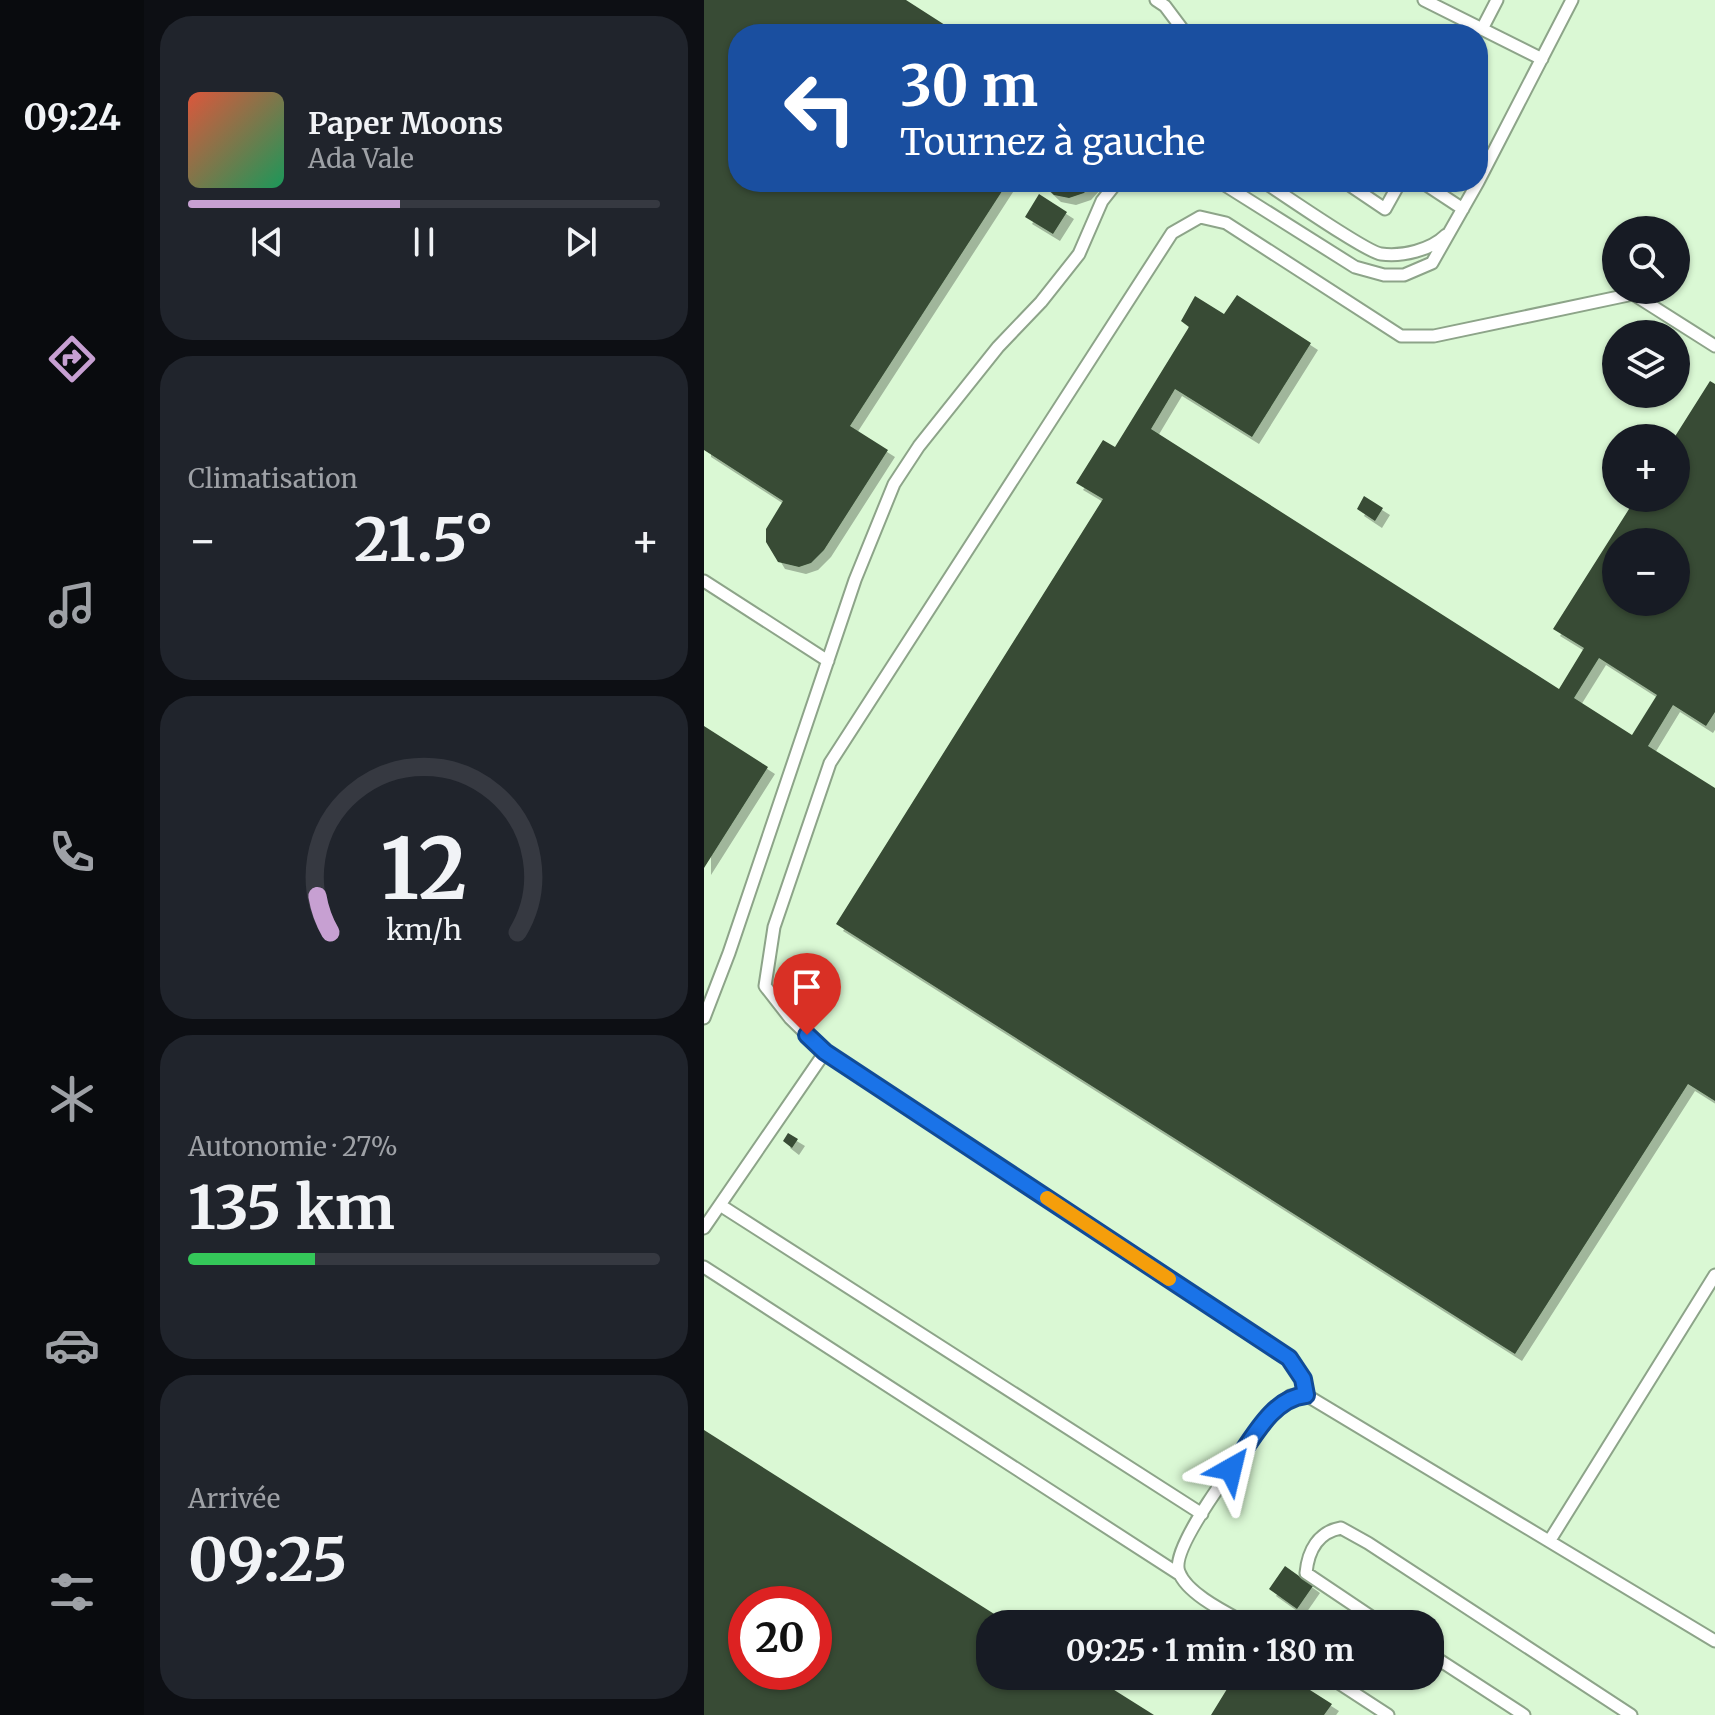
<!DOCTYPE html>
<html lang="fr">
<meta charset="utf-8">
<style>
:root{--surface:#171b24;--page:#20242c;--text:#f1f3f6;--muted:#9ea1a6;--line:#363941;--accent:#c7a0d2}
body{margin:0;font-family:Merriweather,serif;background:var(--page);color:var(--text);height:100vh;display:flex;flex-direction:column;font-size:30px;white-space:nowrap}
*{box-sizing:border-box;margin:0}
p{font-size:26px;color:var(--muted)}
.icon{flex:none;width:44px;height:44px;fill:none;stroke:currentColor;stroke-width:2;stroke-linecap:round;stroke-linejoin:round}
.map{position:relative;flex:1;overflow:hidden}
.panel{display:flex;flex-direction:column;gap:16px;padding:16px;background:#0d0f14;width:560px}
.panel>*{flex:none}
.top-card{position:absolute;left:24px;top:24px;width:760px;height:168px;border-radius:32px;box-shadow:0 2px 6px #0004;background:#1a4fa0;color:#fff;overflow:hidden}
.fabs{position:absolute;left:898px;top:216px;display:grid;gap:16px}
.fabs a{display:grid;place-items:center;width:88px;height:88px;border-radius:50%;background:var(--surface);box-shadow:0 2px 6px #0004;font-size:40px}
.speed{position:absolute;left:24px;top:1586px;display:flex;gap:16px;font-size:40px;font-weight:700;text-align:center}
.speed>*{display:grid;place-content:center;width:104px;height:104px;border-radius:50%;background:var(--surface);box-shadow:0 2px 6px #0004;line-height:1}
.speed .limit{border:12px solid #d22;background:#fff;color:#111}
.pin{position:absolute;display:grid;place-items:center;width:68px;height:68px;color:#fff;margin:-82px -34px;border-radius:50% 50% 50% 0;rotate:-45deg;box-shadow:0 0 8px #0007}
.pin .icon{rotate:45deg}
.me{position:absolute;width:88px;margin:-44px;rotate:37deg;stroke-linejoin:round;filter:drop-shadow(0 0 6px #0008)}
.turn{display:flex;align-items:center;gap:28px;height:168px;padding:0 40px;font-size:36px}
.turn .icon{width:104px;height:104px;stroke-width:2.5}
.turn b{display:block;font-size:56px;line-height:68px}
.big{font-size:60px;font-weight:700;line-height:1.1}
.panel .card{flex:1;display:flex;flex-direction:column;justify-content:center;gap:12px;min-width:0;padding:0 28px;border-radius:32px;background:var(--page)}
.panel .dial{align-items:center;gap:0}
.dial svg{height:208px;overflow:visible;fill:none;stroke:var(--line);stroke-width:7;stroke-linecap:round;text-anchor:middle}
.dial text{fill:var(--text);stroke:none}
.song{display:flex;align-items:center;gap:24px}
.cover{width:96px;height:96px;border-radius:12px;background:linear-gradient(135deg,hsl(10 70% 55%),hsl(150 70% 35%))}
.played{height:8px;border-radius:4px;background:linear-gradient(90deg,var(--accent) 45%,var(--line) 45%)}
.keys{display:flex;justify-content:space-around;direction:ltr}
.heat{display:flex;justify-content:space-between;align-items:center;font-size:44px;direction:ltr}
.charge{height:12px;border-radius:6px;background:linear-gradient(90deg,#34c759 27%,var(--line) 0)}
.trip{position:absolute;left:272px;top:1610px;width:468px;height:80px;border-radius:32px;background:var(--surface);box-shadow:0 2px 6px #0004;font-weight:700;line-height:80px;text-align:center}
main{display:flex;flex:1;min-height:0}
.dock{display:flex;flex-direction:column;width:144px;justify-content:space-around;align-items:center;background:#090b0e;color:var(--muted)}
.dock .icon{width:56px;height:56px}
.dock .active{color:var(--accent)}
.dock b{font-size:36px;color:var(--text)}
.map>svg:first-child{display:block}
</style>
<main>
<nav class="dock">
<b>09:24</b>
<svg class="icon active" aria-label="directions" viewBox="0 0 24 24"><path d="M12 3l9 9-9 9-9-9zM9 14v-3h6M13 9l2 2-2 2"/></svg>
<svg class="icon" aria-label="music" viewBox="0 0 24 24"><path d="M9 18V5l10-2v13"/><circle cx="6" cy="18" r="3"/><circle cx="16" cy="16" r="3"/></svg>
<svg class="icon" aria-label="phone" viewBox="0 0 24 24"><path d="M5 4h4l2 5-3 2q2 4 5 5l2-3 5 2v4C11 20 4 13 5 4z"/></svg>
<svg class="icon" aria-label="climate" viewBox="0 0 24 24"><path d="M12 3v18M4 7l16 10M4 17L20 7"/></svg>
<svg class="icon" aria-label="car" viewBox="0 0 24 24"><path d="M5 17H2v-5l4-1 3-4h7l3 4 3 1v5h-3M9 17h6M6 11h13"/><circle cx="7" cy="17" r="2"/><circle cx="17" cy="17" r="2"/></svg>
<svg class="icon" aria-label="filters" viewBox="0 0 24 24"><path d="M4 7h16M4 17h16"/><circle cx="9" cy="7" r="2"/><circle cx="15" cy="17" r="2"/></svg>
</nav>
<section class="panel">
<div class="card">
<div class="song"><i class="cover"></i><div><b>Paper Moons</b><p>Ada Vale</p></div></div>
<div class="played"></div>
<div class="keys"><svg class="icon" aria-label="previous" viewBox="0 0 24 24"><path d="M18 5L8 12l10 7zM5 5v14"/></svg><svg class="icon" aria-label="pause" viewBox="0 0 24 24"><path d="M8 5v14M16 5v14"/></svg><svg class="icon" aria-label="next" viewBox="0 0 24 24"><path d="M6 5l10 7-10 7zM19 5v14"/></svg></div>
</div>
<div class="card"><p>Climatisation</p>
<div class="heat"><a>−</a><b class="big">21.5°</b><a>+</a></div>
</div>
<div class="card dial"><svg viewBox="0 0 100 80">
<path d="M14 69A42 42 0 1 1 86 69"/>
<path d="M14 69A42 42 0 0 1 9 55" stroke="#c7a0d2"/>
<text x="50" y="56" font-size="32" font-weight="700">12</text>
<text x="50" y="72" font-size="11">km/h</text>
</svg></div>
<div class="card"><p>Autonomie · 27%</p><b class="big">135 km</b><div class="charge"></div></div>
<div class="card"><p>Arrivée</p><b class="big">09:25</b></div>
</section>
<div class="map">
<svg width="1011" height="1715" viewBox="0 0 1011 1715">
<defs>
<filter id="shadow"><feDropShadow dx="7" dy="7" stdDeviation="0" flood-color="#0004"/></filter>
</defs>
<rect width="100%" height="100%" fill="#f4fef2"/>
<path fill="#daf8d4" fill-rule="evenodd" d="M0,0h1011v1715h-1011zM34,34h740v148h-740zM912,230h60v60h-60zM912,334h60v60h-60zM912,438h60v60h-60zM912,542h60v60h-60zM42,1604h68v68h-68zM286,1624h440v52h-440z"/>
<path fill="#374b34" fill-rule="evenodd" filter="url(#shadow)" d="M0,0h202l53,34h-221v148h270l-158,244 38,24 -64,100 -13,13 -12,4 -21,-5 -12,-20v-13l17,-28 -79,-51z
M336,182h54l-10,11 -15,5 -15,-3z
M335,194l28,18 -14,22 -28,-17z
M533,295l74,48 -59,94 -77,-48 -24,40 408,260 25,-41 -31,-19 83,-131h40l-2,-60 36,-57 5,3v328l-9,14 -33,-21 -25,41 67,42v313l-27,-17 -173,270 -679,-430 267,-425 -27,-16 27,-43 12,7 74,-120 -8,-6 14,-25 29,18zM912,542h60v60h-60zM895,658l58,37 -25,40 -58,-37z
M660,496l19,12 -8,13 -18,-12z
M0,726l64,41 -64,101z
M84,1133l10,6 -6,9 -9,-7z
M0,1430l306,194h-20v52h102l62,39h-450zM42,1604h68v68h-68z
M581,1566l28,20 -16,23 -28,-20z
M531,1676h53l44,28 -8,11h-113z"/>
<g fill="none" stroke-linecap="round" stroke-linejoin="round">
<defs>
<path id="lane" d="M452,0l9,6 21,28
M720,0l118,59
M778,29l15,-29
M516,182l135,85 29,8h20l28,-12 46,-81
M560,182c19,12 102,70 117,72 21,3 50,-4 65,-19
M641,182l40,27 15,-27
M718,182l41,27
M774,182l94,-182
M0,581l124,80
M0,1018l25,-65 126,-373 39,-96 25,-38 79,-99 43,-45 38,-48 23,-53 15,-19
M121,1052l-35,-34 -25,-32 9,-59 56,-164 342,-530 28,-16 26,6 175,113h33l199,-42 82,52
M16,1205l482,309
M0,1228l121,-176 464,306 14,21 3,16
M0,1267l475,307
M846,1540l165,-265
M543,1624c-20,-11 -60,-30 -68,-52 -11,-27 81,-141 100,-167l11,-9 16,-1 409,246
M678,1624l-76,-51c2,-22 12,-41 35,-45l27,15 263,172
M726,1654l94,61
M624,1676l60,39"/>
</defs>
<use href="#lane" stroke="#8da489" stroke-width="15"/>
<use href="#lane" stroke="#fff" stroke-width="11"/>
</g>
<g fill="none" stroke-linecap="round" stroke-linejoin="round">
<defs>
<path id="route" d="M103,1035l18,17 464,306 14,21 3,16c-35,3 -55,47 -75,74"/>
</defs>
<use href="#route" stroke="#114b97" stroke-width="20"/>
<use href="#route" stroke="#1a73e8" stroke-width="14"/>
<path stroke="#f59e0b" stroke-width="14" d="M343,1198l122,81"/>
</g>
</svg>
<div class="fabs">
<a><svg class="icon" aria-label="search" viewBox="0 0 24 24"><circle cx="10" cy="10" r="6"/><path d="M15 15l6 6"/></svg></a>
<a><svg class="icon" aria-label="layers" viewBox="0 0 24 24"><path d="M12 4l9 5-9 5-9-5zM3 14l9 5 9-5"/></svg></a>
<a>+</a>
<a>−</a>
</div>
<div class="speed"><div class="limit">20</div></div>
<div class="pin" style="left:103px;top:1035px;background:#d93025"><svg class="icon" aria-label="arrive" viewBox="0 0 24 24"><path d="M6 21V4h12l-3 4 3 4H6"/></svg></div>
<svg class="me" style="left:527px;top:1469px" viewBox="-20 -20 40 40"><path d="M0-17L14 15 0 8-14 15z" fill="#1a73e8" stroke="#fff" stroke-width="4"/></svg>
<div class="trip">09:25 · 1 min · 180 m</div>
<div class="top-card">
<div class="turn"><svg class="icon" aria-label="left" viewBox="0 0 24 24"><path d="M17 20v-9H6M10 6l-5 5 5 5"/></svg><div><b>30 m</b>Tournez à gauche</div></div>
</div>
</div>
</main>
